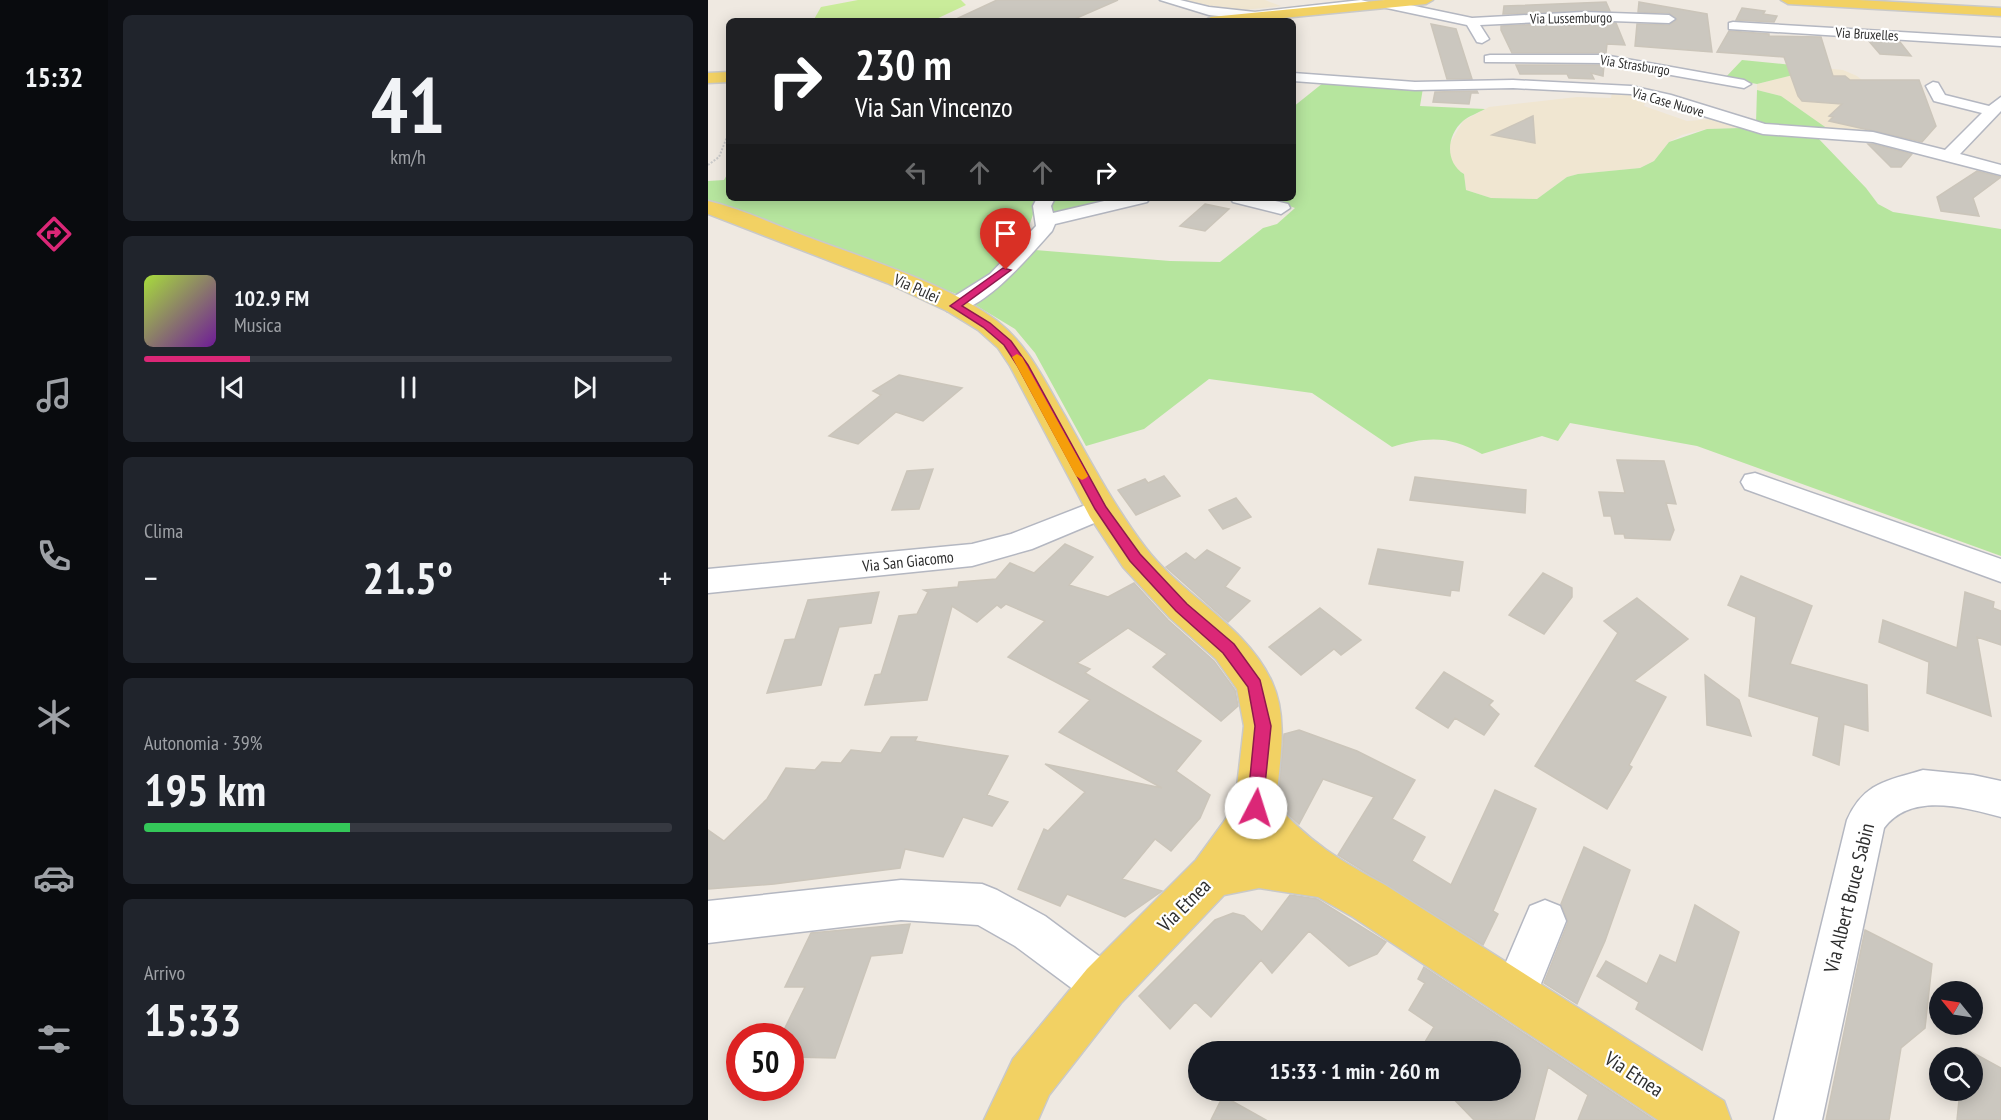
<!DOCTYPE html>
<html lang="it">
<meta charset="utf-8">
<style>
:root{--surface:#171b24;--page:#20242c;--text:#f1f3f6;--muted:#9ea1a6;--line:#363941;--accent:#db2777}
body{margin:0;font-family:"PT Sans Narrow",sans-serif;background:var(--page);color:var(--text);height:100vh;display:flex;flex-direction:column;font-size:22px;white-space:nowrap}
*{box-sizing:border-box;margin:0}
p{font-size:20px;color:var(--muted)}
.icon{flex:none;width:33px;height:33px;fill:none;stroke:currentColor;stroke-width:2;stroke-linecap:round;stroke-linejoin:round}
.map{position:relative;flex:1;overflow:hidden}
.drawer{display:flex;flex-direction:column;gap:15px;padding:15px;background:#0d0f14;width:600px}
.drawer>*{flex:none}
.guide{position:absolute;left:18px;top:18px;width:570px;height:183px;border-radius:9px;box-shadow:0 3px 15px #0003;background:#202124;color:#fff;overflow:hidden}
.needle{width:39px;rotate:300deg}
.buttons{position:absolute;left:1221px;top:981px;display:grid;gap:12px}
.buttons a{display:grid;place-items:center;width:54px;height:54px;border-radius:50%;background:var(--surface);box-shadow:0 3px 15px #0003;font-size:30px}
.speed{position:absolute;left:18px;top:1023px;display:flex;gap:12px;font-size:30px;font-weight:700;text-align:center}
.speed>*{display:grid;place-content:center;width:78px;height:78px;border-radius:50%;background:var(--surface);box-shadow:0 3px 15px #0003;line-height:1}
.speed .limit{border:9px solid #d22;background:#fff;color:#111}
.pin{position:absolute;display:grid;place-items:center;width:51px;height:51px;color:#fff;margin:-62px -26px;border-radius:50% 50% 50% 0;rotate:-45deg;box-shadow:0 0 6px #0007}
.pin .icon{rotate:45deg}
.me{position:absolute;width:66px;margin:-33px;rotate:5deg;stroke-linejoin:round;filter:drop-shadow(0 0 4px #0008)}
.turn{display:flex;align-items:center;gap:21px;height:126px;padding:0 30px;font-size:27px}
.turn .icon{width:78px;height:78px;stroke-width:2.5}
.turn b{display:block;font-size:42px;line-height:51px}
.lanes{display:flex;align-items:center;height:57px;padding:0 30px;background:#0003;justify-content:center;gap:30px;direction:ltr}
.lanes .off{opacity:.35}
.big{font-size:45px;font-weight:700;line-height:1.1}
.drawer .tile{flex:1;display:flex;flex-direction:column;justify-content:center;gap:9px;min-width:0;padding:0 21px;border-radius:9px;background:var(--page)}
.drawer .dial{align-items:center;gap:0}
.dial b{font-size:78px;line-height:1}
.song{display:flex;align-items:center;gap:18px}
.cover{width:72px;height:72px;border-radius:9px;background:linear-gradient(135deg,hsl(80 70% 55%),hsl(280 70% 35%))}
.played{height:6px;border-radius:3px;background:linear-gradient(90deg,var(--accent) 20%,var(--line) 20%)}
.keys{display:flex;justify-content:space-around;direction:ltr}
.heat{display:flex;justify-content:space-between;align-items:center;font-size:33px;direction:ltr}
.charge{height:9px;border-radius:4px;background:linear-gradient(90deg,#34c759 39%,var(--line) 0)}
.trip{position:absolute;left:480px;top:1041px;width:333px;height:60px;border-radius:30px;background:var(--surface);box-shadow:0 3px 15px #0003;font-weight:700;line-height:60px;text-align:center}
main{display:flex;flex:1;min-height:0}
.tab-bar{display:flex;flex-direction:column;width:108px;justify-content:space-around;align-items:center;background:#090b0e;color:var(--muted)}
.tab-bar .icon{width:42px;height:42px}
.tab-bar .current{color:var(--accent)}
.tab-bar b{font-size:27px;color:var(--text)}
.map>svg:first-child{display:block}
</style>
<main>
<nav class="tab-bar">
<b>15:32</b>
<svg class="icon current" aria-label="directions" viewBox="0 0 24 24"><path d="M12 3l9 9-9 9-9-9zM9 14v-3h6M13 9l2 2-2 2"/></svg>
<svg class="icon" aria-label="music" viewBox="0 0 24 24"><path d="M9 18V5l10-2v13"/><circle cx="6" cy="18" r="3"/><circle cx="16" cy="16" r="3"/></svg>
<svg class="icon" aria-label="phone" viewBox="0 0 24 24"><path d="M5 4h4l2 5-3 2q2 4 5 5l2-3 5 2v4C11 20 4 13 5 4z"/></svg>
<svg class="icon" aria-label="climate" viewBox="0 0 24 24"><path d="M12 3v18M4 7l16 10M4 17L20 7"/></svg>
<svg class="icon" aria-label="car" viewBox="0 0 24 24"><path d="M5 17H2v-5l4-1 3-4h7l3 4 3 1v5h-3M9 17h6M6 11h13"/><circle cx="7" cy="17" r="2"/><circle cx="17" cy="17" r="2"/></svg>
<svg class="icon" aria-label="filters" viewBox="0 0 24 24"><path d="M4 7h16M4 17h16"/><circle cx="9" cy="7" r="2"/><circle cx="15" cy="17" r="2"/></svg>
</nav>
<section class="drawer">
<div class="tile dial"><b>41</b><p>km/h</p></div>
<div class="tile">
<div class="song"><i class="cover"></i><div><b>102.9 FM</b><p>Musica</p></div></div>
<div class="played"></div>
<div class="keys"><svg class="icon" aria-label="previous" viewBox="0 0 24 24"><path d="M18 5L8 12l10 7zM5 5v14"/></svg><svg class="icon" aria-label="pause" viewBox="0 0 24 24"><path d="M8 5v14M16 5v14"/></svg><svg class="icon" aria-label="next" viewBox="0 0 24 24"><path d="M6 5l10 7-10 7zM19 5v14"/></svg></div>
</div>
<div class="tile"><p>Clima</p>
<div class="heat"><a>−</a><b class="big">21.5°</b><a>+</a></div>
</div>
<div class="tile"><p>Autonomia · 39%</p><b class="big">195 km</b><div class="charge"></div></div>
<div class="tile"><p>Arrivo</p><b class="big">15:33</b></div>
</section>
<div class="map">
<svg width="1293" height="1120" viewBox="0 0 1293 1120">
<rect width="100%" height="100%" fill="#efe9e1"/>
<path fill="#f0e6d1" d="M472,0h85l16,6 -47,5 -20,-1z
M1114,68l21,2 14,6 31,26 -26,29 -34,-2 -47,-33 -24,-6v-6z
M904,92l35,5 -3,9 43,15 25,-2 28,9 -33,1 -25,6 -13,7 -15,19 -14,7 -62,6 -11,3 -30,22 -46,-1 -25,-8 -2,-16 -8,-6 -6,-10 -1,-13 14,-24 26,-14 88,-10 34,1z"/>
<path fill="#b6e59e" d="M1034,60l80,8 -65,16 -32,-6z
M615,83l100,5 -3,18 65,3c-7,4 -16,7 -22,12 -17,15 -18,41 1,53l2,16 25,8 46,1 30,-22 11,-3 62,-6 14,-7 15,-19 38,-13 33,-1 21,6 56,3 49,51 12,16 15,8 108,17v327l-304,-110 -127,-23 -12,18 -16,-5 -60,18c-32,-18 -54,-18 -90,-7l-80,-54 -103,-14 -65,50 -58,17 -51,-93 -20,-24 -43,-26 35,-26 28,-27 135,11 50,1 43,-34 14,-4 18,-16 -29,-10h27v-91z
M1049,90l24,6 47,33 -72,-6z
M21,171v27h312l-4,4 -13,40 -33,36 -32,17 -251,-95v-19l16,-1z
M347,198h66l-64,14 -8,-3z"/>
<path fill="#c9ec9a" d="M150,0h103l5,5 -34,16 -10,-3 -18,3h-91l8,-14z"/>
<path fill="#cbc7bf" stroke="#cbc5ba" stroke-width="1.5" d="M289,0h121l-48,21h-118z
M898,2l4,9 -107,3 1,-8z
M931,2l68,12 5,38 -77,-6 2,-22 32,1 8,-5 -8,-7 -31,-1z
M1034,8l23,3 -2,3 14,2 -3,6 -38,-2z
M875,22l33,1 9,22 -18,-1 -1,9h-94l-11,-23v-4z
M723,24l25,5 16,50h-25z
M1021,31l40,3v2l52,1 12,39h12l5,4h69l17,46 -14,16 -93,-21 4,-4 -4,-1 13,-12 -40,-3 -4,-5 -14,-39 -67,-5z
M1160,40l32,2 11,14 -31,-2z
M808,65h88l-1,11 -12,-3 3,6 -25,-1 -2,-4h-47z
M769,91l1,2h-7l-2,11 -36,-2 2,-10z
M825,116l2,27 -43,-8z
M1160,144h5l39,10 -11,13h-10z
M1269,171l24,6 -28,21 6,18 -38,-5 -4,-14z
M497,204l24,5 -24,22 -25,-5z
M191,375l63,13 -39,33 -27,-9 -38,32 -29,-8 52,-41 -8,-4z
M909,460l47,1 12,43 -10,-1 8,27 -4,10 -45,-2 -1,-4h-9l-4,-18h-7l-5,-24 26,1z
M225,469l-14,40 -27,1 15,-39z
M456,476l16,20 -44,19 -18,-25 27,-11 3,4z
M707,477l111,13 -1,23 -115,-13z
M528,498l15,19 -28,12 -14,-19z
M357,544l28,13 -24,28 39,12 26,-14 34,37 46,41 21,29 3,16 -17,15 -68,-54 14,-13 -39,-26 -51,35 13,6 -5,4 116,68 -25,30 34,24 -10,23 -29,33 -16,-12 -33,40 40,12 -37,26 -58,-23 -7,12 -42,-17 26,-60 4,2 37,-39 -40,-28 117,24 -103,-56 31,-32 -82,-43 37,-36 -39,-17 -5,4 -4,-3 -20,17 -25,-16 -25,94 -62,5 10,-30 6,-1 18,-58 18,-2 11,-22 -4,-2 34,-3 1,-5 37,-3 14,-16 24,10z
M670,549l85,13 -4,29 -8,-1 -1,6 -81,-12z
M499,550l33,18 -15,19 25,14 -22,21 -62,-55 20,-14 9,7z
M835,573l29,15v9l-28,37 -35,-19z
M1033,576l71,30 -22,58 77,21 1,46 -24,-7 -5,41 -26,-10 6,-38 -70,-21 7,-79 -28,-12z
M171,592l-8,31 -32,4 -18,58 -54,8 18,-53 10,-1 13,-39z
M1257,592l29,10 -1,6 8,3v34l-24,-8 14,79 -64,-23 2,-31 -50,-20 4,-22 74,28z
M929,598l51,41 -54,42 32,16 -37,68 3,2 -25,42 -72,-43 83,-133 -14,-12z
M612,608l41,32 -20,15 -7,-6 -33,26 -32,-28z
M736,672l49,29 -4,4 10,9 -15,21 -29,-17 -7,10 -32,-20z
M997,675l34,25 12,36 -44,-11z
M591,730l58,21 58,29 -23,39 33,18 -13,24 39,24 44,-95 41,19 -43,102 5,3 -15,31 -145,-90 36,-58 -51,-18 -24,45 -10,-9 -11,-13 6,-68z
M183,737h26l-2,4 93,15 -21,39 21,7 -16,24 -29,-9 -20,40 -38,-8 -5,19 -126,16 -66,5v-59l16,11 43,-42 19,-31 29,2 7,-8 19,1 10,-13 30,3z
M876,847l46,23 -25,71 -28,63 -33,-21 24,-61 -7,-18z
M582,895l27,4 69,43 -9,12 -28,12 -40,-35 -37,42 -11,-13 -50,57 -16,-15 -25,27 -31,-33 76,-76 18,-7 11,3 18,16z
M987,905l44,27 -37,118 -66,-41 3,-7 -42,-26 9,-15 41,23 13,-29 16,8z
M202,924l-8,29 -31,3 -36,102 -45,-1v-21h-9l24,-49h-20l26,-54z
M1157,930l67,34 -7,64 -24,20 -12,72h-63z
M716,967l230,153h-76l10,-25 -40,-28 -14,53h-60l-29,-30h65v-38h-91l15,-25 -25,-17 16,-27 -7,-4z
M1258,1049l35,19v52h-44l3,-30h12v-32h-7z
M515,1096l43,24h-55z"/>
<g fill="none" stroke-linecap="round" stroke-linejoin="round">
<defs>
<path id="minor" d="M452,0h20l29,7 46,5 106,-12 12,3 -6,4 -104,9 -6,4 -48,-5z
M678,0l86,18 111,-6 86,3 6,4 -6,4 -86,-3 -103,5 9,14 -7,4 -5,-1 -10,-17 -85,-18v-6z
M1025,22l268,16v8l-272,-17v-6z
M782,55h114l140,25 7,4 -7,4 -140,-25 -119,-1v-6z
M585,73l122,9 98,-2 118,6 40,9 94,29 108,8 72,18 37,-37 -48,-12 -8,-15 7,-4 5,1 7,12 44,11 12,-9v14l-41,43 41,11v10l-128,-33 -110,-8 -132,-40 -118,-6 -98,2 -122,-9z
M329,198h18l-4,8 2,7 64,-15h33l-3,4 -92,22 -3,7c-20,22 -73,87 -105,80l-3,-5 3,-5 43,-27 46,-48 -3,-20z
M522,198h32l26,6 2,4 -9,6 -48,-12z
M1047,473l246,86v23l-256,-93 -4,-7 4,-7z
M393,499l10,3 4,7 -4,7 -79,33 -60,17 -264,27v-24l264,-25 39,-10z
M1215,770l50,5 28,6v36c-38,-10 -90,-25 -117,11l-62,292h-48l73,-300c17,-38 40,-39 76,-50z
M193,880l81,4 15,6 48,26 74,55 7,15 -7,15 -15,7 -15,-7 -74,-55 -37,-21 -77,-5 -193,23v-42z
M837,900l15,6 6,15 -36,90 -16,6 -16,-6 -6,-16 38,-89z"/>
<path id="major" d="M677,0h48l-7,4 -173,17h-49l7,-4z
M1073,0h77l143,8v8l-213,-12z
M21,72v10l-21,1v-10z
M0,201c35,8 69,25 102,37 56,21 140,47 187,83 31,24 48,61 68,95 25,45 49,90 80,131 37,49 101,78 127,135 17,37 7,82 4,121 29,37 68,60 109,82l339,216 7,19h-73l-305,-203 -35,-20 -59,-9 -35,7 -103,108 -72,92 -11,25h-54l29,-61 74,-90 109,-109 27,-37 12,-19 9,-78 -7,-37 -21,-30 -46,-41 -47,-51 -33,-50 -80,-151 -12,-18 -20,-18 -31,-19 -60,-28 -179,-69z"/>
</defs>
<use href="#minor" stroke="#b4b7c1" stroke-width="3"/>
<use href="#major" stroke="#c9c9c9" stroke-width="3"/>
<path stroke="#c9c9c9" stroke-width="2" stroke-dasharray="2 1.5" stroke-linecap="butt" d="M0,165l11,-8 10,-25"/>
<use href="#minor" fill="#fff" fill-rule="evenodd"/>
<use href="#major" fill="#f2d163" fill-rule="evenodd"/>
</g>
<path fill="#db2777" stroke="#8e194d" stroke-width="1.5" d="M295,268l8,2 -49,36 28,17 21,18 17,24 78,142 34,47 47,50 47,40 26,36 11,46 -9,88 -6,2 -7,-2 -2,-6 8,-82 -7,-39 -25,-34 -47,-42 -46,-50 -35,-52 -78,-144 -13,-20 -21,-18 -33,-21z"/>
<path fill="#f59e0b" d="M309,354l5,3 66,119 -2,2 -4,2 -6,-4 -64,-119z"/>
<g text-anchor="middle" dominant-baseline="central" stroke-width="4.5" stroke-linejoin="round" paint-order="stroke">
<g font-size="14" fill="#2e2e2e" stroke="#fff">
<text transform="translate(863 18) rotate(-1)">Via Lussemburgo</text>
<text transform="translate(1159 34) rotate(3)">Via Bruxelles</text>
<text transform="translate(927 65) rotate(9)">Via Strasburgo</text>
<text transform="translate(960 102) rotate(16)">Via Case Nuove</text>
</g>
<g font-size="16" fill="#2e2e2e" stroke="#fff">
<text transform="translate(209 288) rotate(24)">Via Pulei</text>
<text transform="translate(200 561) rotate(-6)">Via San Giacomo</text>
</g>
<g font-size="20" fill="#2e2e2e" stroke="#fff">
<text transform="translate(1141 898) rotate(-76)">Via Albert Bruce Sabin</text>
<text transform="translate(476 905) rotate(-45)">Via Etnea</text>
<text transform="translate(926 1074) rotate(33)">Via Etnea</text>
</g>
</g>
</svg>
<div class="buttons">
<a><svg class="needle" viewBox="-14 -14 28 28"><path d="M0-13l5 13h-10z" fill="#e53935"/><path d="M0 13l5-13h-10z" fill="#9ea1a6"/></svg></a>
<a><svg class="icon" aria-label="search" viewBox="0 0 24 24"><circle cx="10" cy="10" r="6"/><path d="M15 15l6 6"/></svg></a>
</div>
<div class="speed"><div class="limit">50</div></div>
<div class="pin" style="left:298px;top:270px;background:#d93025"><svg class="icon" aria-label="arrive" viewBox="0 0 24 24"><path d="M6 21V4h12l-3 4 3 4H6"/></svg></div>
<svg class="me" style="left:548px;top:808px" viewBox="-20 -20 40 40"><circle r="19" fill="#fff"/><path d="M0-13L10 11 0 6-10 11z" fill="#db2777"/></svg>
<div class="trip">15:33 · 1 min · 260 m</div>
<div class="guide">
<div class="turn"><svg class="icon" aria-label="right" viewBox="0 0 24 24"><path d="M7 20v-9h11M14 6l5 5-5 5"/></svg><div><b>230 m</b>Via San Vincenzo</div></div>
<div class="lanes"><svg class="icon off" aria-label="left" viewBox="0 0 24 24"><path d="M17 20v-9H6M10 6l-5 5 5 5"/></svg><svg class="icon off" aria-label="ahead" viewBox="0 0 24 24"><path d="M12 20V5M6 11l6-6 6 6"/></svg><svg class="icon off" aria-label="ahead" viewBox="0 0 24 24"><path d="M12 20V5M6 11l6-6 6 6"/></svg><svg class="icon" aria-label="right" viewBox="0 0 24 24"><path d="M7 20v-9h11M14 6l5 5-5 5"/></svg></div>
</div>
</div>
</main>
